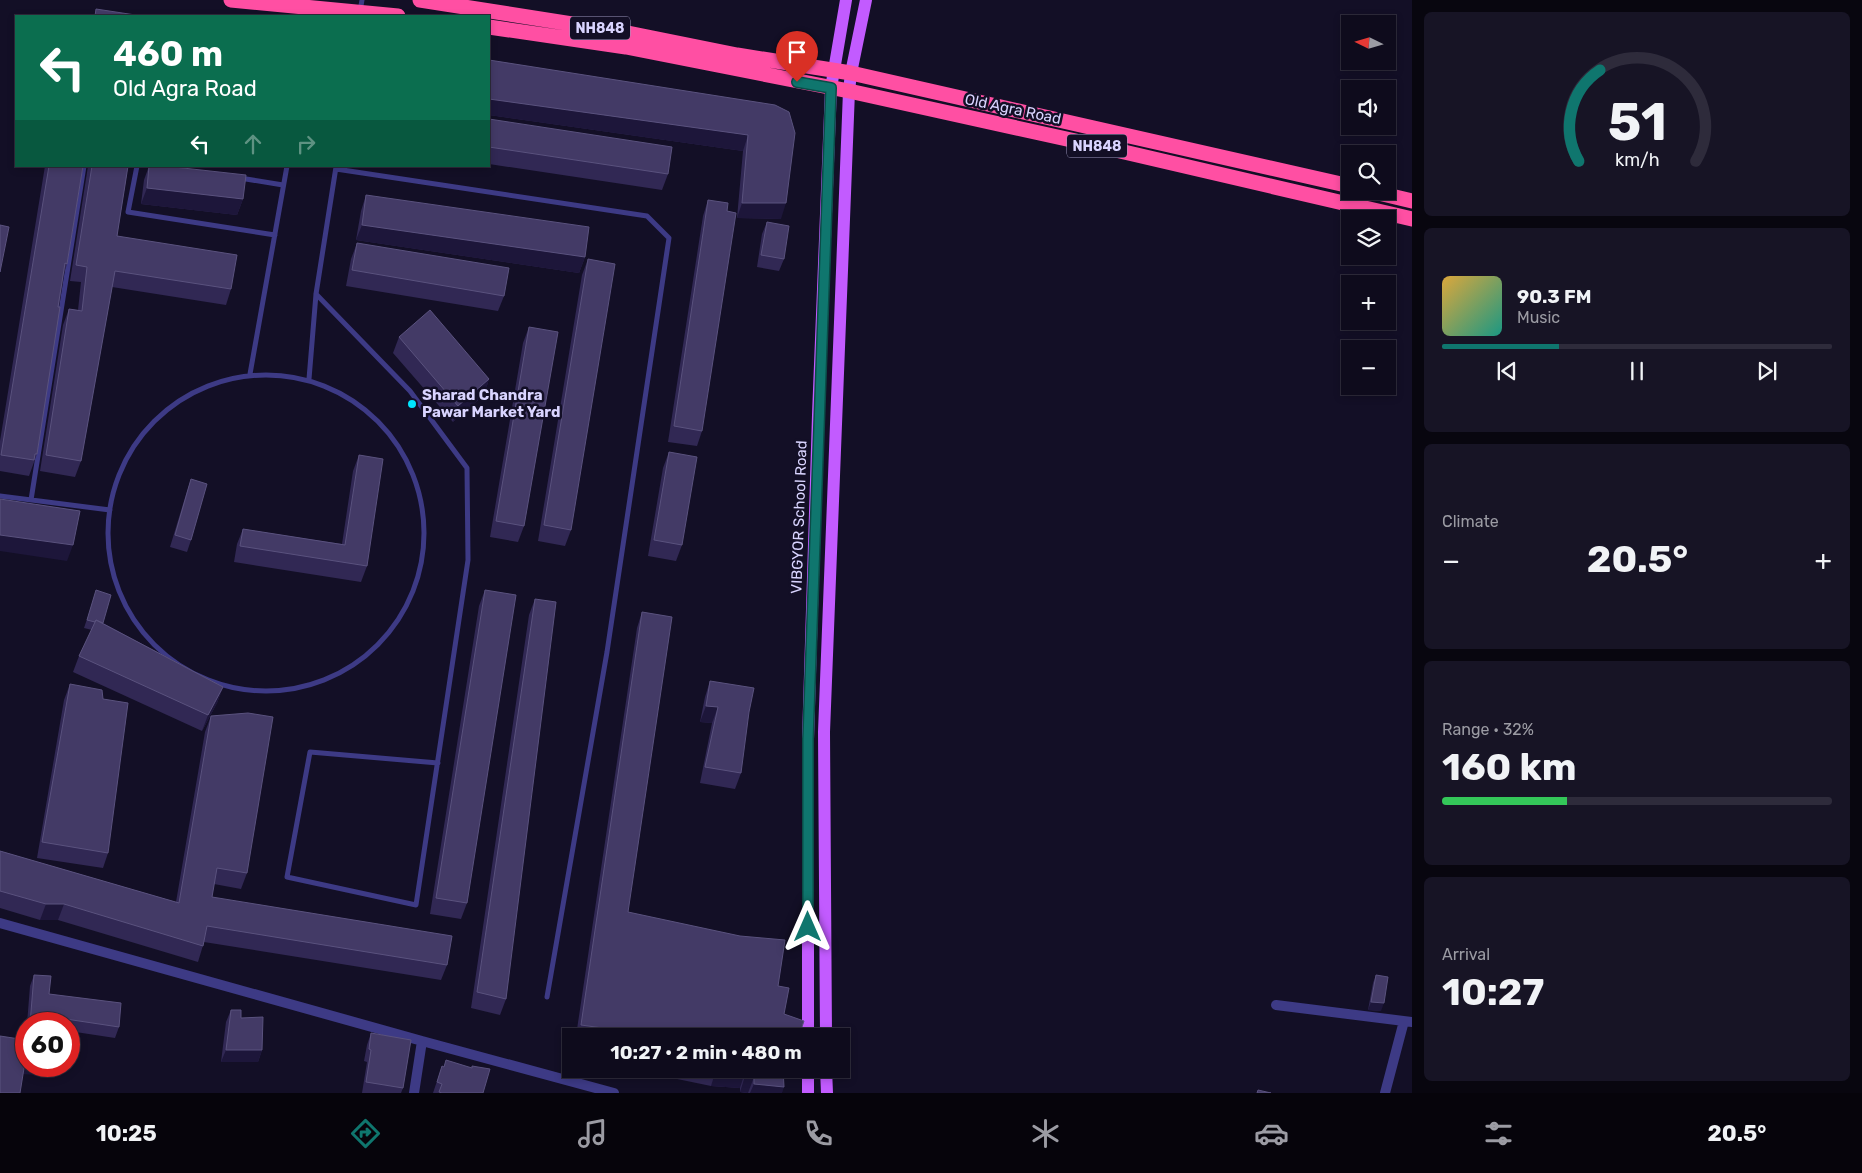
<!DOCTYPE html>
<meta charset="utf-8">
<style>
:root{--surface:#0e0b1c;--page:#171425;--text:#f1f3f6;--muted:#9b9ba3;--line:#2e2b3b;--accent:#0f766e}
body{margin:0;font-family:Rubik,sans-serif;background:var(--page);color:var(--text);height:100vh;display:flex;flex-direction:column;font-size:19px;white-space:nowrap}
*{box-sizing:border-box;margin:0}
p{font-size:16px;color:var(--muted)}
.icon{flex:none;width:28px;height:28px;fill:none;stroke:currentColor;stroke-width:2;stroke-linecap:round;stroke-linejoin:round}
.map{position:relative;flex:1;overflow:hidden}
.details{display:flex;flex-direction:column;gap:12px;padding:12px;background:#08060f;width:450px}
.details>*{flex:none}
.banner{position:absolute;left:15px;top:15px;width:475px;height:152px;border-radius:0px;box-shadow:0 2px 8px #0003,0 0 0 1px var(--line);background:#0b6e4f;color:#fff;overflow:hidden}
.needle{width:32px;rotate:275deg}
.fabs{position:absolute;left:1341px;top:15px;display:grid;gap:10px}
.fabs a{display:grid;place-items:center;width:55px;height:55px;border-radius:0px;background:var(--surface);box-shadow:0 2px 8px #0003,0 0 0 1px var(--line);font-size:25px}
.speed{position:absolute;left:15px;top:1012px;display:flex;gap:10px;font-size:25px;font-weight:700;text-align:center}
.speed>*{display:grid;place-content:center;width:65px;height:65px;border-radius:50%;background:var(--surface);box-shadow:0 2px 8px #0003,0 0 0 1px var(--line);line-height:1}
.speed .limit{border:8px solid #d22;background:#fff;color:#111}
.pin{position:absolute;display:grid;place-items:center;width:42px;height:42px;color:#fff;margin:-51px -21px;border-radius:50% 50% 50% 0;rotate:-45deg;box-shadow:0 0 5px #0007}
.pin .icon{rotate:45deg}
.me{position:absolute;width:55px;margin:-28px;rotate:0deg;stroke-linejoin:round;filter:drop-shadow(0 0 4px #0008)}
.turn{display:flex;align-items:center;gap:18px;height:105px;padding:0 15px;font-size:22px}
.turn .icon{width:65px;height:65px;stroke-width:2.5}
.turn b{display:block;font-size:35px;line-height:42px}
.lanes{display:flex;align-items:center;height:48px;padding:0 15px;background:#0003;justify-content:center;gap:25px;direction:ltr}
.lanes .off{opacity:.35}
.big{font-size:38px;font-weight:700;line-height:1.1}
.details .card{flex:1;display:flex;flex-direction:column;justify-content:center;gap:8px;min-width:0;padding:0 18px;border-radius:8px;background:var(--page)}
.details .dial{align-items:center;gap:0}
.dial svg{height:130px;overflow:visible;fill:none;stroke:var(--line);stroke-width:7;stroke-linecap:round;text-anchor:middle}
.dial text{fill:var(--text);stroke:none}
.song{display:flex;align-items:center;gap:15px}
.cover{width:60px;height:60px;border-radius:8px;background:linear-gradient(135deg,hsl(40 70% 55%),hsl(170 70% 35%))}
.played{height:5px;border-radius:2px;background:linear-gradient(90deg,var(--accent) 30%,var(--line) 30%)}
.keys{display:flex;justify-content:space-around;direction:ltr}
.heat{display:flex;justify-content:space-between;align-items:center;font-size:28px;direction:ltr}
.charge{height:8px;border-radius:4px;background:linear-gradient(90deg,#34c759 32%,var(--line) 0)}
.trip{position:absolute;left:562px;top:1028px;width:288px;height:50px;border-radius:0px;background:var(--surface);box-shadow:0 2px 8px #0003,0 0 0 1px var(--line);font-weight:700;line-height:50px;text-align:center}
.tab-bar{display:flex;height:80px;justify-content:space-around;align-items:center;background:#06040b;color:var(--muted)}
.tab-bar .icon{width:35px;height:35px}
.tab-bar .selected{color:var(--accent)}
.tab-bar b{font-size:22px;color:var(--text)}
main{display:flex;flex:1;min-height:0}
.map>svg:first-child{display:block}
</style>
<main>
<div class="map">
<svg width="1412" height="1093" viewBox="0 0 1412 1093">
<rect width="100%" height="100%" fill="#130f26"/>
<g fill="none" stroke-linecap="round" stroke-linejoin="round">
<path stroke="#3d3a85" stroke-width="5" d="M360,11l2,-11
M137,166l-9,46 147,23
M336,169l311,47 22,22 -62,414 -60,345
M240,178l43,7
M316,294l94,97 57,77 1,92 -52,345 -129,-28 23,-125 128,11
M250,374l37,-208
M108 533a158 158 0 1 1 316 0a158 158 0 1 1-316 0Z
M309,379l7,-85 20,-127
M0,496l110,14
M31,500l53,-334"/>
<path stroke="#3d3a85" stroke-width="10" d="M0,923l422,118 -8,52
M1276,1005l136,17
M422,1041l192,52
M1385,1093l19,-72"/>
<path stroke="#c25bff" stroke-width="12" d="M808,1036v-297l10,-324 13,-327 15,-88
M826,1036l-2,-304 25,-641 2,-18 15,-73
M808,1069v24
M826,1069l1,24"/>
<path stroke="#ff4fa3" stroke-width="15" d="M231,0l167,16
M420,0l203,32 114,23 114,18 499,113
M489,27l137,20 223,44 245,54 318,74
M1370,191l42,10"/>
</g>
<path fill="#312854" d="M775,105l6,114 -44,-1 6,-67 -254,-36z
M489,119l179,55 -6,16 -173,-26z
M45,166h38l-16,98 -3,10 -27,180 -8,22 -29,-5v-30z
M88,166h40l-11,70 114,53 -5,16 -114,-18 -31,174 -6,16 -35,-6 23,-146 6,-16 9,1 3,-28 -11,-1z
M149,166h16l78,33 -6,16 -96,-11 3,-24z
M366,195l219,62 -6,16 -223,-33 5,-29z
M708,200l-6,231 -5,15 -29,-4 35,-226z
M767,222l17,37 -5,12 -22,-4 5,-33z
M357,243l147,53 -6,15 -152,-25 5,-27z
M588,259l-17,271 -6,16 -27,-5 44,-266z
M529,327l-5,199 -6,16 -28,-5 33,-194z
M399,337l90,42 -5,16 -31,27 -60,-69z
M669,452l13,93 -6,16 -28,-5 15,-88z
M359,455l8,111 -6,16 -127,-20 3,-18 6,-15 99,15 11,-73z
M191,479v61l-4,12 -17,-5 17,-56z
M485,590l-18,313 -6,16 -31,-5 49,-308z
M94,598l9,25 120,64 -6,16 -15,28 -129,-59 6,-16 13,-26 -8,-2z
M535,599l-29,400 -6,16 -29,-7 58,-393z
M642,612l-14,300 150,74 6,28 15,22h-223l61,-408z
M710,681l31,92 -6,16 -35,-6 12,-60 -12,-1 5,-25z
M70,684l38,169 -5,15 -66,-10 27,-158z
M211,716l36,157 -6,16 -27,-5 -2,13 235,68 -6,15 -237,-38 -6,20 -140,-42h-18l-40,-12v-57l176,51 29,-170z
M34,975l15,19 70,33 -4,11 -46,-7v-7h-42l3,-38z
M1376,975l5,36 -13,-1 5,-27z
M231,1010l10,8 21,32 -4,12h-37l5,-40z
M371,1033l32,55 -2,5h-39l5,-31 -3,-1 3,-16z
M442,1066l2,1 39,26h-50z
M629,1069h154l-1,24h-36l-6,-1v-4l-29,-2z"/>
<path fill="#1d163a" d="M489,99l259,36 -5,16 -254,-36z
M147,188l96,11 -6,16 -96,-11z
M742,203h44l-5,16 -44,-1z
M362,225l223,32 -6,16 -223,-33z
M489,379l-5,16 -31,27 5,-16z
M0,535l73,10 -6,16 -67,-10z
M223,687l-6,16 -15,28 6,-16z
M706,706l12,1 -6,16 -12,-1z
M46,904h18l-6,16h-18z
M1371,1002l13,1 -3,8 -13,-1z
M226,1050h36l-4,12h-37z
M25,1062h1v4h15l-3,9 -17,-1z
M716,1070l29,2 -5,16 -29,-2z
M745,1076l9,1 -6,16 -8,-1z
M754,1084l30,3 -2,6h-32z"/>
<path fill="#433a66" stroke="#5a527e" d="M96,9l46,7h-47z
M489,60l286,45 14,7 6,21 -9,70h-44l6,-68 -259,-36z
M489,119l183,28 -4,27 -179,-27z
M49,166h34l-16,98 -2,-1 -7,44h2l-23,147h-2l-1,6 -33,-5z
M92,166h36l-11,70 120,19 -6,34 -116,-18 -34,190 -35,-6 23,-146 13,2 5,-44 -11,-2z
M149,166h16l81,9 -3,24 -96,-11z
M366,195l223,32 -4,30 -223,-32z
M708,200l20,3 -1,8 9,2 -34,218 -28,-5z
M767,222l22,4 -5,33 -23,-4z
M0,225l9,2 -9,45z
M357,243l152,25 -5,28 -152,-26z
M588,259l27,5 -44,266 -27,-5z
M430,310l59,69 -31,27 -59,-69z
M529,327l29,5 -34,194 -28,-5z
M669,452l28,5 -15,88 -28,-5z
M359,455l24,4 -16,107 -127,-20 3,-17 102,16z
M191,479l16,5 -16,56 -16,-5z
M0,499l80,12 -7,34 -73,-10z
M96,590l15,5 -8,28 -7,-3 -1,2 -8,-2z
M485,590l31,5 -49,308 -31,-5z
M535,599l21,3 -50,397 -29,-7z
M642,612l30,5 -44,295 112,24 45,4 -7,46 11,2 -5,26 20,7 -5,15 -12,-1v1h-180l3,-7 -29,-4z
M96,620l127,67 -15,28 -129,-59z
M710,681l44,7 -5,24 -8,61 -36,-6 13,-60 -12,-1z
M70,684l32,6 1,9 25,4 -20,150 -66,-11z
M248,713l25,4 -26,156 -30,-5 -5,29 240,39 -5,29 -240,-39 -4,20 -139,-42h-18l-46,-13v-40l179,52 32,-187z
M34,975l17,1 -2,18 72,9 -2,24 -73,-11 -1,8h-15z
M1376,975l12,2 -4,26 -13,-1z
M231,1010h10v8l22,-1 -1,33h-36z
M371,1033l40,7 -8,48 -37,-6 5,-32 -2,-1z
M0,1036l26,4v22h-1l-5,31h-20z
M446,1060l26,8v-2l18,3 -7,24h-41l-3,-1 3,-8 -5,-2 5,-16 2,1z
M712,1069h71l1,18 -30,-3v-7l-9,-1v-4z
M1258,1090l13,3h-14z"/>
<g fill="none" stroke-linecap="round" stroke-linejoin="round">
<defs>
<path id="route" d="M797,82l34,6 -23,651v188"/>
</defs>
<use href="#route" stroke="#0a4d48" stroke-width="12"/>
<use href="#route" stroke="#0f766e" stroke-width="9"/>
</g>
<circle fill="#00e5ff" stroke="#130f26" stroke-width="2" cx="412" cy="404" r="5"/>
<g text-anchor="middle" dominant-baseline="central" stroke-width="5" stroke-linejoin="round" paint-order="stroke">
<g fill="#130f26" stroke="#9e99be" stroke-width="1">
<rect x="570" y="16.5" width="60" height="23" rx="4"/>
<rect x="1067" y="134.5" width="60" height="23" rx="4"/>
</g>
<g font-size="14" font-weight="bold" fill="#d9d4ff">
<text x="600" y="28">NH848</text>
<text x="1097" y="146">NH848</text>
</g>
<g font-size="15" fill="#d9d4ff" stroke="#130f26">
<text transform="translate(1013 109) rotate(12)">Old Agra Road</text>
<text transform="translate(799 517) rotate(-88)">VIBGYOR School Road</text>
</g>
<g font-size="15" font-weight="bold" fill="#d9d4ff" stroke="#130f26" text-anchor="start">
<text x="422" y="395">Sharad Chandra<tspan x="422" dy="17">Pawar Market Yard</tspan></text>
</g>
</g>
</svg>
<div class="fabs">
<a><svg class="needle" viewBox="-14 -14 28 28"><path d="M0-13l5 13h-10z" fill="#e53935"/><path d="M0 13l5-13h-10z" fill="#9b9ba3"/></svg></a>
<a><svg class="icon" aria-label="sound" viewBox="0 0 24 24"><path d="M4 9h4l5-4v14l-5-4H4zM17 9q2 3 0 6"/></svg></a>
<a><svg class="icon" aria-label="search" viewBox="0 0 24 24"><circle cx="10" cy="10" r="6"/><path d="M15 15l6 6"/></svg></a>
<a><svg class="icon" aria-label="layers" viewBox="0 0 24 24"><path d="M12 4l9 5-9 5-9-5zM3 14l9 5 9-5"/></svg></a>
<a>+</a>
<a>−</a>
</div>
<div class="speed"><div class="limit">60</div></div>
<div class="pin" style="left:797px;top:82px;background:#d93025"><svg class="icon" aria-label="arrive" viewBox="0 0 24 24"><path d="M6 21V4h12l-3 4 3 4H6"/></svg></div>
<svg class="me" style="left:808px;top:927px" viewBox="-20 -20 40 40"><path d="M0-17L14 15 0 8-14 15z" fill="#0f766e" stroke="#fff" stroke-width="4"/></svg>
<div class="trip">10:27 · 2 min · 480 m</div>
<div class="banner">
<div class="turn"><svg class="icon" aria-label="left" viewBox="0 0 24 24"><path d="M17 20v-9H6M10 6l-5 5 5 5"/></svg><div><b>460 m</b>Old Agra Road</div></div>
<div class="lanes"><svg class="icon" aria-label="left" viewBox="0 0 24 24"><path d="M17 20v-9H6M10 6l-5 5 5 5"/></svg><svg class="icon off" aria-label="ahead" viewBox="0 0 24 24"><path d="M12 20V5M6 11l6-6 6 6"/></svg><svg class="icon off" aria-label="right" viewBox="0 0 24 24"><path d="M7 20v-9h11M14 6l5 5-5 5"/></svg></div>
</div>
</div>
<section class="details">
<div class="card dial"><svg viewBox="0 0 100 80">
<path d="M14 69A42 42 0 1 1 86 69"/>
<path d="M14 69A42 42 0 0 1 27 13" stroke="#0f766e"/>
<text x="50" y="56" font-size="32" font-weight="700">51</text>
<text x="50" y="72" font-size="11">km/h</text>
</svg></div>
<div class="card">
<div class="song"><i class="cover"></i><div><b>90.3 FM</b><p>Music</p></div></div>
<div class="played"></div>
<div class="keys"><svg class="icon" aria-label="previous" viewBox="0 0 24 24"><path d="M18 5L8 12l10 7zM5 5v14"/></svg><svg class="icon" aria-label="pause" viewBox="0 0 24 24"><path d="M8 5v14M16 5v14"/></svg><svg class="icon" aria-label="next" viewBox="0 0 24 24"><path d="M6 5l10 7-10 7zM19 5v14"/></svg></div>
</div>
<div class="card"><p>Climate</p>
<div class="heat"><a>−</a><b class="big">20.5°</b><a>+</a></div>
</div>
<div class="card"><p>Range · 32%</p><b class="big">160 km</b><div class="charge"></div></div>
<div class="card"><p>Arrival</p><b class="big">10:27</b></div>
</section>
</main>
<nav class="tab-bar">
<b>10:25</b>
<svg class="icon selected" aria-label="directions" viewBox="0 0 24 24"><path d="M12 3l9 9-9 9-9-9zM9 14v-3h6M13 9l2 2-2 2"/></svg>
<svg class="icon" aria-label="music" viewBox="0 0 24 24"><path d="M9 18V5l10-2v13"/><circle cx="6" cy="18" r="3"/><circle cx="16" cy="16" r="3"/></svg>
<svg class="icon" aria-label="phone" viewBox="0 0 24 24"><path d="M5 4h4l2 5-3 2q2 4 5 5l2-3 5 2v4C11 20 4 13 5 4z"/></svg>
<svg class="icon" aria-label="climate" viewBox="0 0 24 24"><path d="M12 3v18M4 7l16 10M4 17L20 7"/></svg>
<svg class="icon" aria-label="car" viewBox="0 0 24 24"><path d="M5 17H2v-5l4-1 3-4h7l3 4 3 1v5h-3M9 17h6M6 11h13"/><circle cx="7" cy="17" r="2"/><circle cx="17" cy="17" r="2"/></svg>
<svg class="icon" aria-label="filters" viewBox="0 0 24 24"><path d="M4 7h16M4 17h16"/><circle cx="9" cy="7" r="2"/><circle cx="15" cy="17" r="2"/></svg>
<b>20.5°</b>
</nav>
